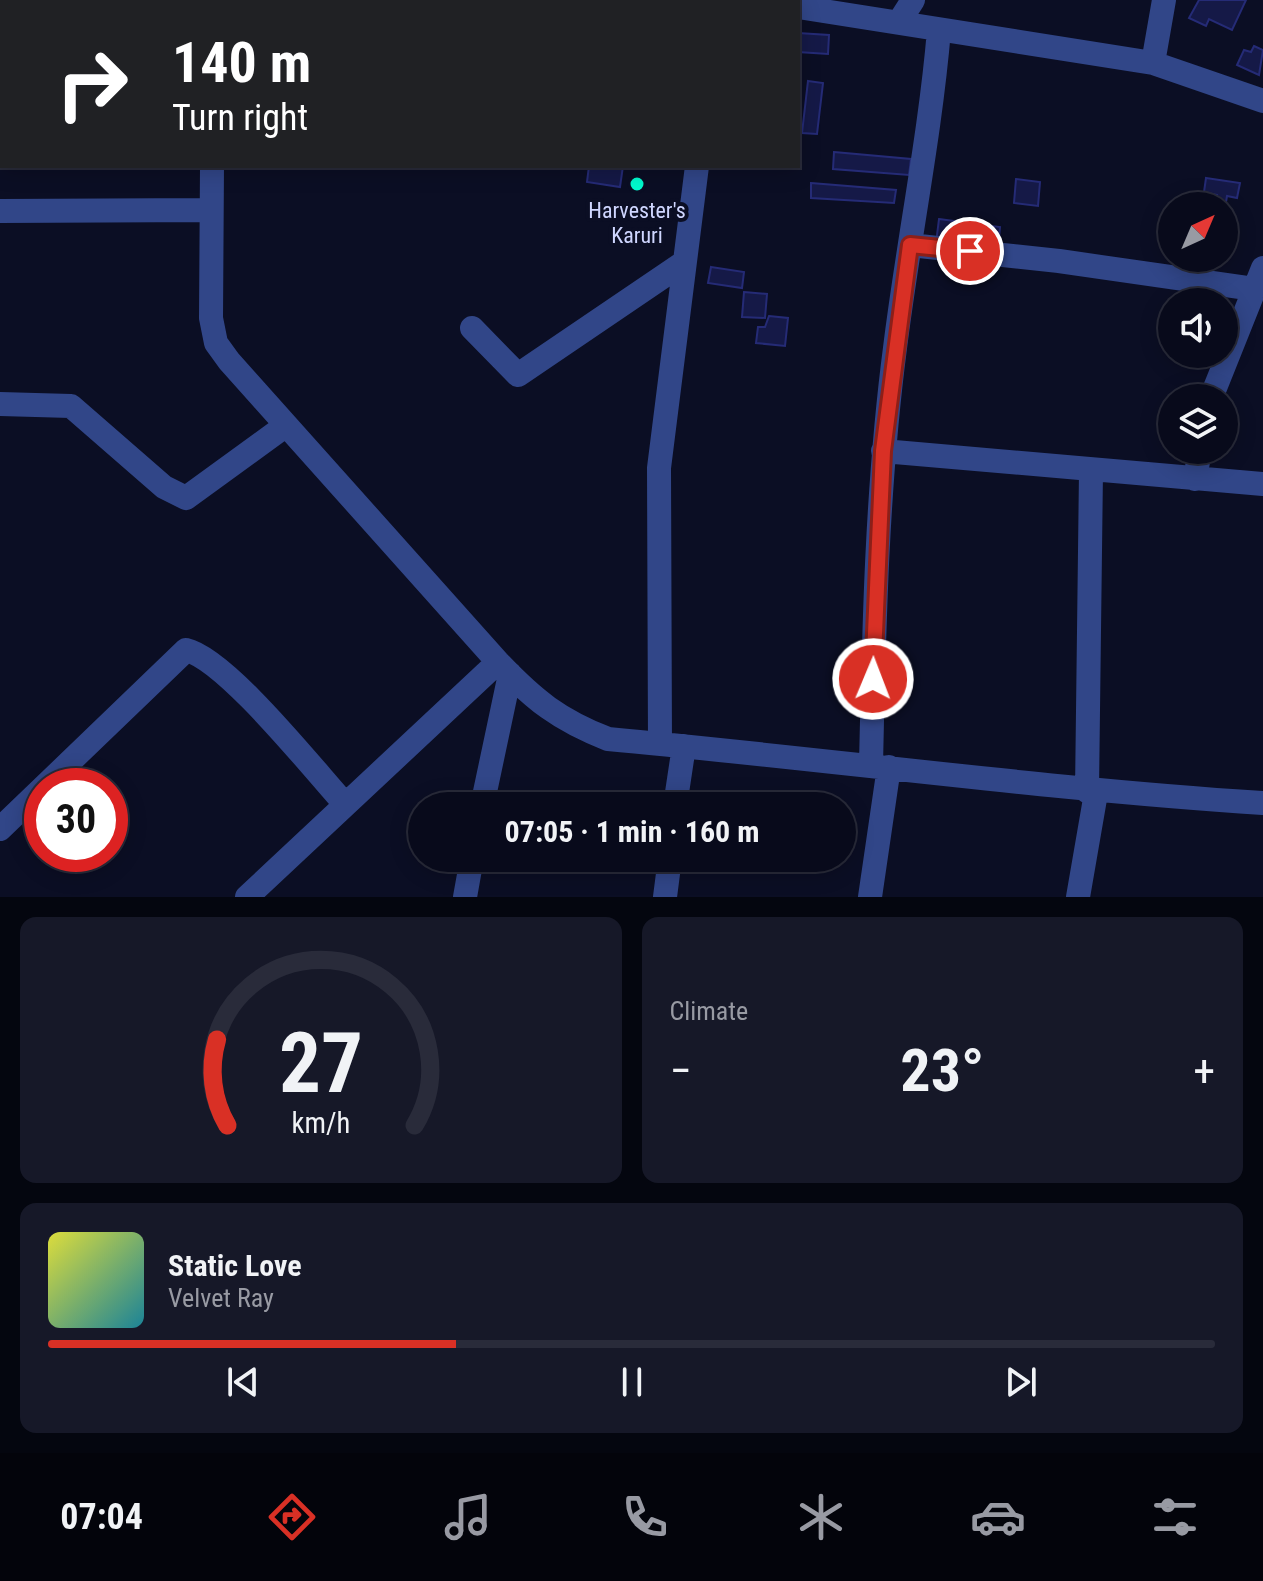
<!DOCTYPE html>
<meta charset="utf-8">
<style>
:root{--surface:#080a1b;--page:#161828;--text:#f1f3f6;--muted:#989aa3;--line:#292b3a;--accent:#d93025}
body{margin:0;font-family:"Roboto Condensed",sans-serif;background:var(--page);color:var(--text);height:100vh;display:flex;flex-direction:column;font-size:30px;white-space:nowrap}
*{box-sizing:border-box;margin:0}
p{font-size:26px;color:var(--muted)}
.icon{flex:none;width:44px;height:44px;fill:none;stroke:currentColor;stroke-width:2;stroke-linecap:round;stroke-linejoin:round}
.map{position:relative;height:897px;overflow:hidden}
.side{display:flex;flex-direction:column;gap:20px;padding:20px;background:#04060f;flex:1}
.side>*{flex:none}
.banner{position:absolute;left:0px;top:0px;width:800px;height:168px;box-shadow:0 4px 20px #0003,0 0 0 2px var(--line);background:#202124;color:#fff;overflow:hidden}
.needle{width:52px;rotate:44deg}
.fabs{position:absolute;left:1158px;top:192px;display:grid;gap:16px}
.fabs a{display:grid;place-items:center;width:80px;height:80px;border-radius:50%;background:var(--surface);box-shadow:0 4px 20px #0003,0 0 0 2px var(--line);font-size:40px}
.speed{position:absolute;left:24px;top:768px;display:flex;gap:16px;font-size:40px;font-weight:700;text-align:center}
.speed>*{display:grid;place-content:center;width:104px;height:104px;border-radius:50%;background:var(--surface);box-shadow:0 4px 20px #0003,0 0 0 2px var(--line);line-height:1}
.speed .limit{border:12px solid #d22;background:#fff;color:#111}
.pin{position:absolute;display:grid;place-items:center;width:68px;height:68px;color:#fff;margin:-34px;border:4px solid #fff;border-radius:50%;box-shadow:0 2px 8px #0007}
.me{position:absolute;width:88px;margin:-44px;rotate:1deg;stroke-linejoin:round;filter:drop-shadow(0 0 6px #0008)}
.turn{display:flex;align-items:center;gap:28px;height:168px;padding:0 40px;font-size:36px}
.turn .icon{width:104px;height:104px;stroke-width:2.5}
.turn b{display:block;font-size:56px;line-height:68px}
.big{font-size:60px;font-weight:700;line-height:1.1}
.side .card{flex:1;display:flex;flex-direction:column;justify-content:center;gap:12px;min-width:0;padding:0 28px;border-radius:16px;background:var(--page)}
.side .dial{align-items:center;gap:0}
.dial svg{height:208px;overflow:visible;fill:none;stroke:var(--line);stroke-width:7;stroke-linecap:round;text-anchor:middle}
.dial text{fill:var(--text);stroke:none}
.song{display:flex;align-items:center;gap:24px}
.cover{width:96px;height:96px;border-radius:12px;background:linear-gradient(135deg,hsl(60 70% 55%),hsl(190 70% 35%))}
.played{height:8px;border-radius:4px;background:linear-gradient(90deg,var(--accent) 35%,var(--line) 35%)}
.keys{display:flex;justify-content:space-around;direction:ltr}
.heat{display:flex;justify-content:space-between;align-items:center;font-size:44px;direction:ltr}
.side .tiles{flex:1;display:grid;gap:20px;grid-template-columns:1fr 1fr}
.card:last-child{grid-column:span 2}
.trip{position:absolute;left:408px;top:792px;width:448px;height:80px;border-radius:40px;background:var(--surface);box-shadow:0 4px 20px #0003,0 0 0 2px var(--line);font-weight:700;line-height:80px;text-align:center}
.dock{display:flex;height:128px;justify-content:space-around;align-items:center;background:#03040b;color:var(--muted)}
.dock .icon{width:56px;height:56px}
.dock .selected{color:var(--accent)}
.dock b{font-size:36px;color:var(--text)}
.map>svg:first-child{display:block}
</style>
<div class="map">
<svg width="1263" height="897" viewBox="0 0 1263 897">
<rect width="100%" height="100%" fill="#0b0e24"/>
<path fill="#151947" stroke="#252b76" stroke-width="2" d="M1199,0h47l-14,30 -23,-11 -3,7 -17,-8z
M798,33l31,2 -1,19 -30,-2z
M1254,46l9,4 -4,25 -22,-10 7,-15 7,2z
M808,81l15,2 -6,51 -15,-1z
M834,152l77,7 -2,16 -76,-6z
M589,166h34l-3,21 -33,-5z
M1206,178l34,5 -3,15 -10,-2 -1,6 -10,-2 1,-5 -13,-3z
M1016,179l24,3 -2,24 -24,-3z
M811,183l85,7 -2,13 -83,-5z
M939,219l61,8 -2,23 -62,-7z
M711,267l33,5 -2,16 -34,-5z
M744,292l23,2 -2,24 -23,-1z
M769,316l19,2 -3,28 -29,-3 2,-16h7z"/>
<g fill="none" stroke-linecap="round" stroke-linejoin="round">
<path stroke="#314688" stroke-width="24" d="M754,0l13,2
M221,2v-2
M724,2l1,-2
M798,7l355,56 110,38
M0,10h2
M899,22l14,-22
M1153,63l11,-63
M212,166l-1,152 5,25 13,18 269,301c36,38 61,58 110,77 219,20 436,50 655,64
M0,211l209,-1
M910,245l149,16 195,28
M472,328l46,47 165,-112
M1211,398l52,-130
M0,404l71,2 93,81 22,11 99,-72
M883,451l380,33
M1195,479l5,-29
M660,744l-1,-276 38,-302
M871,765c3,-139 6,-279 24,-417 13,-106 35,-211 44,-318
M1087,791l4,-320
M482,806l28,-132
M675,806l9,-60
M0,829l186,-179c40,9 128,120 159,154
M247,897l251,-235
M465,897l7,-39
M665,897l5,-39
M870,897l19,-130
M1078,897l18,-104"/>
</g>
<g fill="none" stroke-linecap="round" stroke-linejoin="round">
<defs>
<path id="route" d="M873,679l10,-228 27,-206 60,6"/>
</defs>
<use href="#route" stroke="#8d1f18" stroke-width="20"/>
<use href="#route" stroke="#d93025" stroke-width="14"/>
</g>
<circle fill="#00face" stroke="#0b0e24" stroke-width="3" cx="637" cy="184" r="8"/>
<g text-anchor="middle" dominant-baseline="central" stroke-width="8" stroke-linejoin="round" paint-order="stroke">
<g font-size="22" fill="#cfd6ff" stroke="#0b0e24">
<text x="637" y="210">Harvester's<tspan x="637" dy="25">Karuri</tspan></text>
</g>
</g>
</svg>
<div class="fabs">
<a><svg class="needle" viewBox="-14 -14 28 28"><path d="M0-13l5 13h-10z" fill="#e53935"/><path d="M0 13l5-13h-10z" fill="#989aa3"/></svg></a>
<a><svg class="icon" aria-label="sound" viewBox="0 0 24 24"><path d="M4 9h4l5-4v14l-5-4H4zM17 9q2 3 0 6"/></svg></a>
<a><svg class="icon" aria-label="layers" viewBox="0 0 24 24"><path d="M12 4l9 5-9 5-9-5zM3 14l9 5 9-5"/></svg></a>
</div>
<div class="speed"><div class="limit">30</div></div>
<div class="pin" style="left:970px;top:251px;background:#d93025"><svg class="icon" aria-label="arrive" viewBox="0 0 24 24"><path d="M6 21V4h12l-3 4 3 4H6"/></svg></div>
<svg class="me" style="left:873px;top:679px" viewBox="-20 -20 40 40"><circle r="17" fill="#d93025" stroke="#fff" stroke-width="3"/><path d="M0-11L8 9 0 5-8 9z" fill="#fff"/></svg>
<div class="trip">07:05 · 1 min · 160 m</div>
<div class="banner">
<div class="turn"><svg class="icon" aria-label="right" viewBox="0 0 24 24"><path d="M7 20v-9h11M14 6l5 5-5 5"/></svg><div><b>140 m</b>Turn right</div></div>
</div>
</div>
<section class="side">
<div class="tiles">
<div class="card dial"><svg viewBox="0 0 100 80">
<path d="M14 69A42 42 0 1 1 86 69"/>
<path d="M14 69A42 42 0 0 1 10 36" stroke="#d93025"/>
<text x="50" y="56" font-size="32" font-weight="700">27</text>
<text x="50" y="72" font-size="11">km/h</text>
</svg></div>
<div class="card"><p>Climate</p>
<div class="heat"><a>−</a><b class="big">23°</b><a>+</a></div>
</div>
<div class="card">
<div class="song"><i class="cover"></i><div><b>Static Love</b><p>Velvet Ray</p></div></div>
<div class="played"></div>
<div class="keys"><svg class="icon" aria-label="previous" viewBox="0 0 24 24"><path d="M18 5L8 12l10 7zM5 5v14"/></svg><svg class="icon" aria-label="pause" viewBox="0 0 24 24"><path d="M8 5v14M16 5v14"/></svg><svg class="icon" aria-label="next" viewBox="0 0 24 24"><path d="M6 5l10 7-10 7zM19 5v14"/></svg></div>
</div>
</div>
</section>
<nav class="dock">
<b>07:04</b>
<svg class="icon selected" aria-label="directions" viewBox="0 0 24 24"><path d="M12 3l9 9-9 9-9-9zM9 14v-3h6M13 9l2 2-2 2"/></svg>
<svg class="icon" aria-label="music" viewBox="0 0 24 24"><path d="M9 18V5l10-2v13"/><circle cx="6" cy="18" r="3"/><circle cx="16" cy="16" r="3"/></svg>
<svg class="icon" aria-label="phone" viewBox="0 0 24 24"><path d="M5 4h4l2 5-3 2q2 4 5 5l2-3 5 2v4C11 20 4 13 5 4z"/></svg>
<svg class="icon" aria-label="climate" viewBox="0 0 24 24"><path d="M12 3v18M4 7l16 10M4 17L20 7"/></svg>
<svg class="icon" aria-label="car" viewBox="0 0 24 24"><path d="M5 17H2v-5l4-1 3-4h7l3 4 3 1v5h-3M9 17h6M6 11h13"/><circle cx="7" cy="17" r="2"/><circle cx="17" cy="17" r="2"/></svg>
<svg class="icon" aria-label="filters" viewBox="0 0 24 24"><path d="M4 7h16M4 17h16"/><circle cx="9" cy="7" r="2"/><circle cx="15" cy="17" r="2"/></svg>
</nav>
